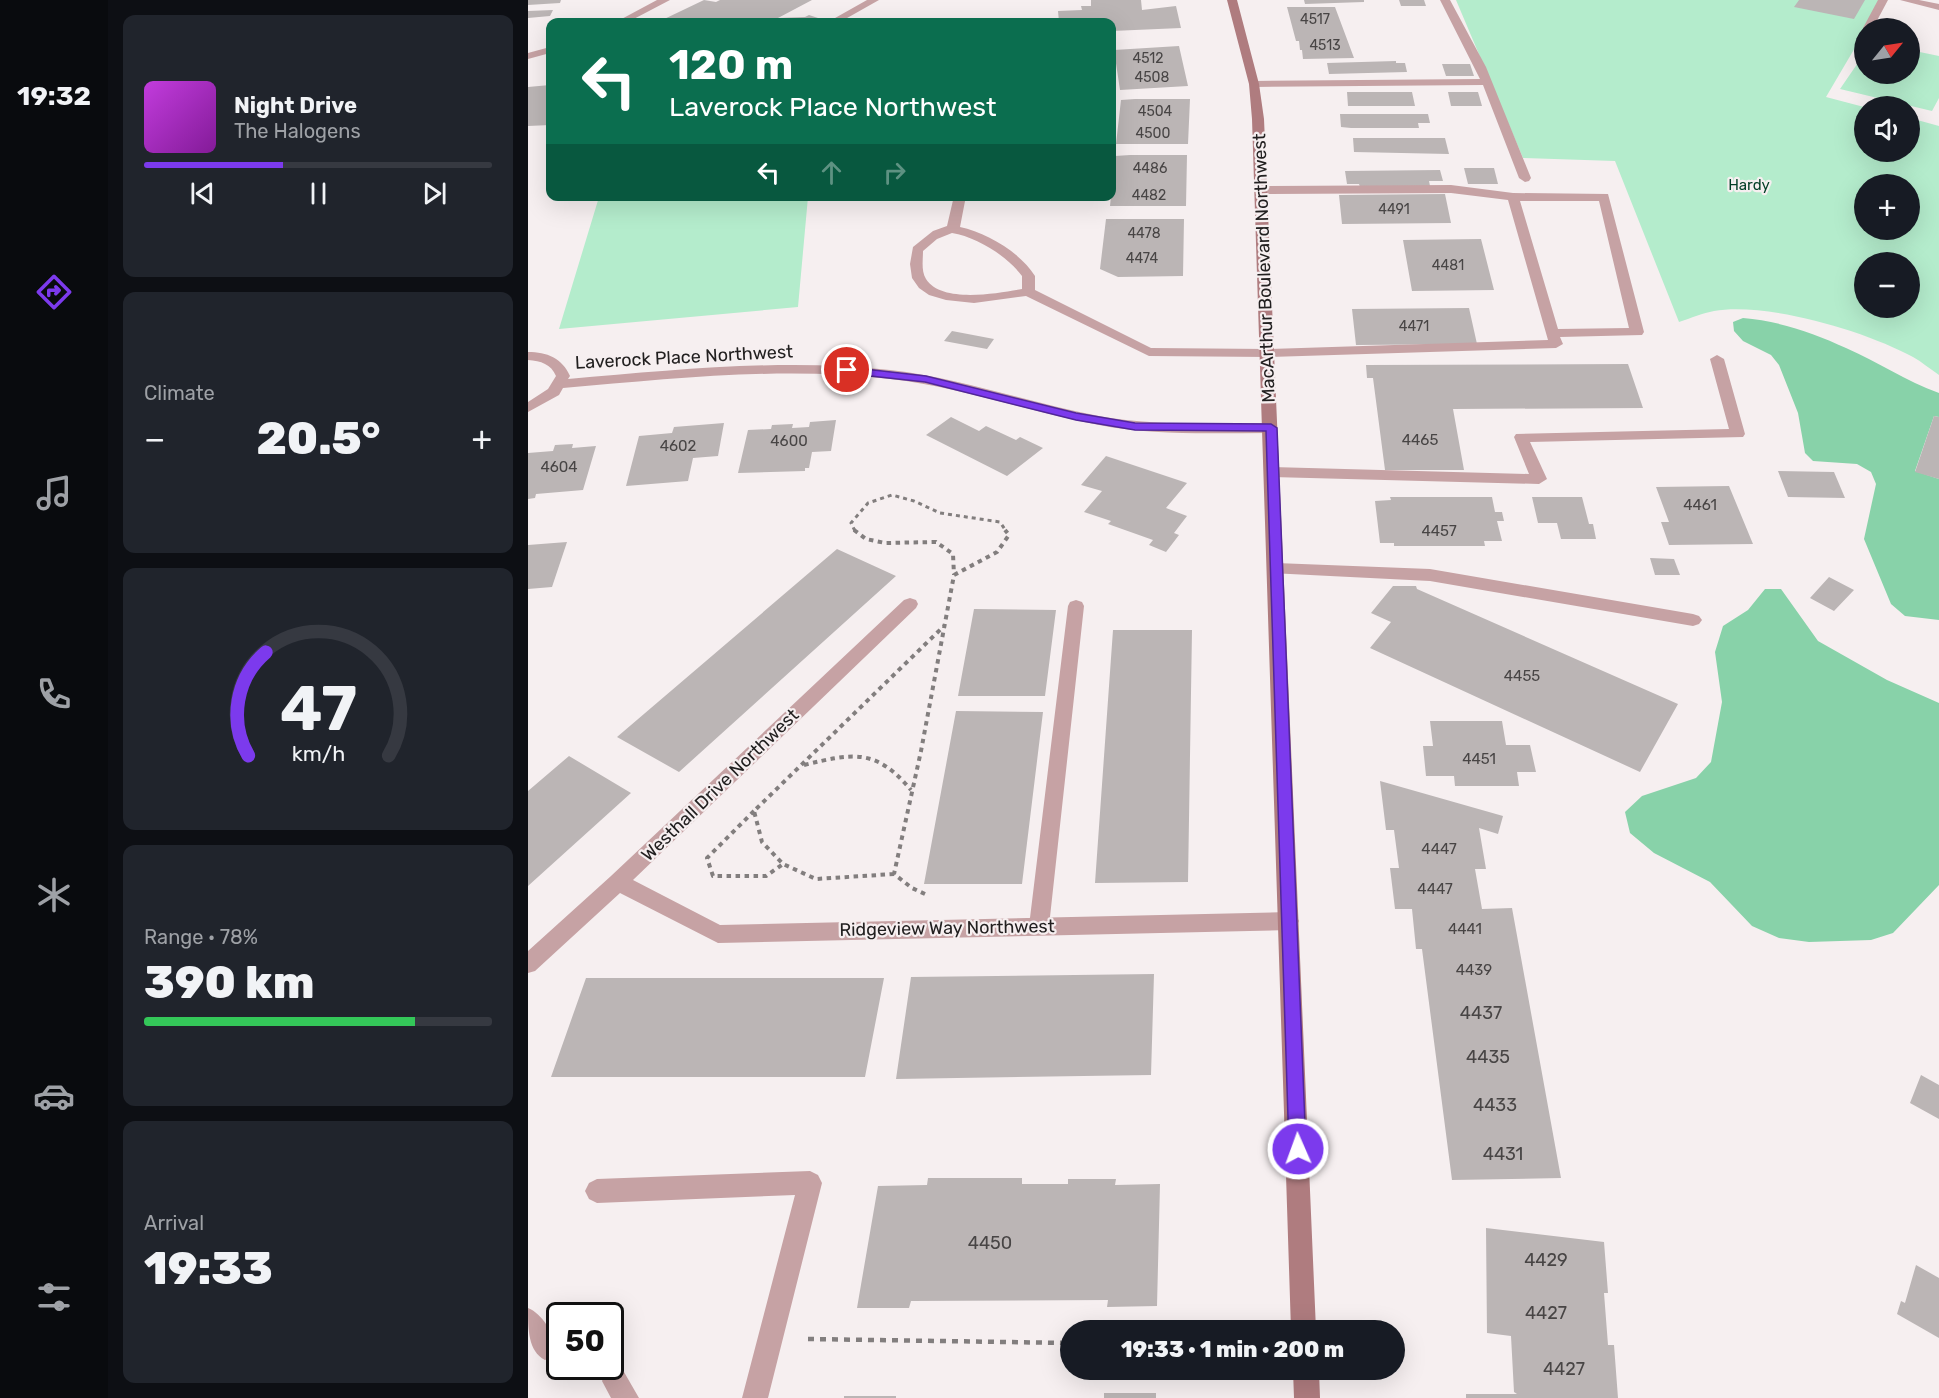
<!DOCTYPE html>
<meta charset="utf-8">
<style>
:root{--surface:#171b24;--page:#20242c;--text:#f1f3f6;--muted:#9ea1a6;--line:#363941;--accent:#7c3aed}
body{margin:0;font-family:Rubik,sans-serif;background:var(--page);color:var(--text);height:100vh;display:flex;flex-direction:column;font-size:22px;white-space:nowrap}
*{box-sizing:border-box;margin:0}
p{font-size:20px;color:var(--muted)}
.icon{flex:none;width:33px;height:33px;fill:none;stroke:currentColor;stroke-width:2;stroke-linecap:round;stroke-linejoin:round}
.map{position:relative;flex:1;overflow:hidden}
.details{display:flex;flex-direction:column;gap:15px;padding:15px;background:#0d0f14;width:420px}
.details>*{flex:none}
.hud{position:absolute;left:18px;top:18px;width:570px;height:183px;border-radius:12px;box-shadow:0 6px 24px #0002;background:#0b6e4f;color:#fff;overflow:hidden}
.needle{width:39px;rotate:60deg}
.tools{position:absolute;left:1326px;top:18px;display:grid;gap:12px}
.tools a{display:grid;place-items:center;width:66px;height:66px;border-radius:50%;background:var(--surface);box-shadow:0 6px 24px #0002;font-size:30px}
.speed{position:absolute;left:18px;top:1302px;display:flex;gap:12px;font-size:30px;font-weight:700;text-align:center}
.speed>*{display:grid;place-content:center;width:78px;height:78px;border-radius:50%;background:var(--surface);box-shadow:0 6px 24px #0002;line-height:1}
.speed .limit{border:3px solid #111;border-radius:9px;background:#fff;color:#111}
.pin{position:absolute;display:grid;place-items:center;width:51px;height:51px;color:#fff;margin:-26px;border:3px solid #fff;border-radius:50%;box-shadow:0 2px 6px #0007}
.me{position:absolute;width:66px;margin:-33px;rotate:358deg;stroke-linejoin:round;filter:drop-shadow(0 0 4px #0008)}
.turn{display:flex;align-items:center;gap:21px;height:126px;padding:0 24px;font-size:27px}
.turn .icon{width:78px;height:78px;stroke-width:2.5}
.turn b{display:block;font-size:42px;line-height:51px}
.lanes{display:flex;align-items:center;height:57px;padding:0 24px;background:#0003;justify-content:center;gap:30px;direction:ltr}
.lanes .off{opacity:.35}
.big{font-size:45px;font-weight:800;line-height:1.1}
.details .card{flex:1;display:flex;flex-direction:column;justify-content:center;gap:9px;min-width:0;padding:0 21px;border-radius:12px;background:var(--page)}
.details .dial{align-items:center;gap:0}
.dial svg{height:156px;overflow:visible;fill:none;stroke:var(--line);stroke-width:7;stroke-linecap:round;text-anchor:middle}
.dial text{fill:var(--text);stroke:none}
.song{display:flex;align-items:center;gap:18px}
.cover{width:72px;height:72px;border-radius:9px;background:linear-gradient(135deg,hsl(290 70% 55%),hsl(290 70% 35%))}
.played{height:6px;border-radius:3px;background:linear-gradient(90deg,var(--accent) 40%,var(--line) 40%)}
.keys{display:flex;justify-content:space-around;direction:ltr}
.heat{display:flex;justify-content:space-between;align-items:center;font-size:33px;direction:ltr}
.charge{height:9px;border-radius:4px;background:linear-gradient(90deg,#34c759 78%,var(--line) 0)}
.trip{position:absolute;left:532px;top:1320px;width:345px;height:60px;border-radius:30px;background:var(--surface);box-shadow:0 6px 24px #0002;font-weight:800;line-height:60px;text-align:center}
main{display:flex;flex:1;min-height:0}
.menu{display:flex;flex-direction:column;width:108px;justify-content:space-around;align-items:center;background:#090b0e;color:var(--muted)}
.menu .icon{width:42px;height:42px}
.menu .active{color:var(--accent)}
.menu b{font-size:27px;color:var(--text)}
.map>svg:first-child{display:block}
</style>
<main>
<nav class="menu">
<b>19:32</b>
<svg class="icon active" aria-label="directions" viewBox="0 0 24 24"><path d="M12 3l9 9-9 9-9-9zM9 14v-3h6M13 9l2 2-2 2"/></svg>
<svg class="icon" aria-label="music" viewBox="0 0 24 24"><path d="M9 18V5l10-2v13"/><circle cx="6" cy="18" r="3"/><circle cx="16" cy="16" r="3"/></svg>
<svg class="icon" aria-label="phone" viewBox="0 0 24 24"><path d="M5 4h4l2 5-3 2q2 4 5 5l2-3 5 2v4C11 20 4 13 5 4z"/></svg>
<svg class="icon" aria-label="climate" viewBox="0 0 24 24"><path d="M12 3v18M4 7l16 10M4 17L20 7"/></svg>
<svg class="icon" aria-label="car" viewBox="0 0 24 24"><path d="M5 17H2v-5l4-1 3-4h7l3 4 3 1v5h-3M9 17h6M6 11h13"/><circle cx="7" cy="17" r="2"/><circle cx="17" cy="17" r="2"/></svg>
<svg class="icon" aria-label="filters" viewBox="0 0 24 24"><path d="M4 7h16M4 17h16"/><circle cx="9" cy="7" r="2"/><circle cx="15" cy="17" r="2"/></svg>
</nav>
<section class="details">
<div class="card">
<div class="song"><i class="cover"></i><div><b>Night Drive</b><p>The Halogens</p></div></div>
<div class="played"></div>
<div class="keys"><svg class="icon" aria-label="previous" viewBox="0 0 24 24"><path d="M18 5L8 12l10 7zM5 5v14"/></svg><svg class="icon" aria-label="pause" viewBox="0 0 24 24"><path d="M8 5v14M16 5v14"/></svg><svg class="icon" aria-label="next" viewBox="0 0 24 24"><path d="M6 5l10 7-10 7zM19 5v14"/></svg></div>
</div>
<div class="card"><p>Climate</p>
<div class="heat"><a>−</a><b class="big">20.5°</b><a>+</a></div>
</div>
<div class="card dial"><svg viewBox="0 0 100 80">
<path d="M14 69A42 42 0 1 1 86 69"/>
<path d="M14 69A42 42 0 0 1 23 16" stroke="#7c3aed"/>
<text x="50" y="56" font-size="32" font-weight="700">47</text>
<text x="50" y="72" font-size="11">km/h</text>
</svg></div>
<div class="card"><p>Range · 78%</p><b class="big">390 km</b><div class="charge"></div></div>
<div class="card"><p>Arrival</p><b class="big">19:33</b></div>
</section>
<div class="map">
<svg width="1411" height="1398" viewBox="0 0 1411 1398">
<rect width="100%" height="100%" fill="#f6eff0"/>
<path fill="#b4eccc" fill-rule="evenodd" d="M928,0h427l-57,97 38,10v45h46v-34l29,8v249c-9,-6 -17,-13 -26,-18 -48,-26 -145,-55 -199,-46 -11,2 -23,7 -35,11l-64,-161 -92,-3zM1336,184h46v46h-46zM1336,262h46v46h-46z
M1382,50l29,6v42l-7,13 -92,-22 24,-35v20h46z
M71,197h209l-10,110 -239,22z"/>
<path fill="#88d2a9" d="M1215,318c36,3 71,15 103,30 32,14 60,33 93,45v24l-5,-1 -19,55 24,8v141l-34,-4 -14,-12 -27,-65 12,-55 -5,-12 -14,-8 -44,-3 -8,-8 -7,-40 -19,-48 -8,-10 -28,-14 -9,-10 -1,-9z
M1237,589h16l37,52 69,39 52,23v182l-46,48 -22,7 -62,2 -30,-4 -27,-12 -42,-44 -56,-29 -24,-20 -5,-21 17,-16 54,-18 15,-16 11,-60 -7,-50 8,-26 25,-16z"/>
<path fill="#bbb5b5" d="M0,0h33l-1,3 -32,2z
M176,0l12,2 4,-2h92l-34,18 27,-1 4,-2 9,3 -9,4h-151z
M563,0h50l1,10 34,-4 5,22 -69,3v-9h-53l-1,-11 24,-1 -1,-4h10z
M776,0h60v2l-59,2z
M871,0h25l2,6h-25z
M1271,0h66l-11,19 -60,-12z
M759,7h48l19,51 -51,1 -1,-9h-2l-1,-9h-3z
M25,10l-3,6 -22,2v-7z
M651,46l9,40 -68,4 -6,-40z
M868,61v2h9l2,9 -78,2 -2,-11z
M914,64h28l4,12h-28z
M22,85v40l-22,1v-39z
M819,92h65l3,14h-67z
M920,92h30l4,14h-31z
M607,99h55l-2,45h-72l5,-44z
M812,114h88l2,9h-12l1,5h-68l-10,-1z
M825,138h92l4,16 -95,-2z
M602,155h57l-1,51h-76l5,-50z
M936,168h30l4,16h-30z
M912,170l3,11h-14l1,5 -70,1 -1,-3h-12l-2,-13z
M917,194l6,29 -109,1 -3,-29z
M578,219h78l-1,57 -65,1 -18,-8z
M953,239l13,51 -82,1 -9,-51z
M941,308l8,36 -121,1 -4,-36z
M424,331l42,8 -7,10 -43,-8z
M1100,364l15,44 -190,1 11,61h-79l-12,-92h-6l-1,-13z
M1406,416l5,1v62l-24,-7z
M423,417l28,14 7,-5 30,14 4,-3 23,11 -36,28 -81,-41z
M308,420l-5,31 -19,1 -3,16h-4v3l-67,2 10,-43 23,-1 1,-4 21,-1 -1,4 17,-1 1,-5z
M196,423l-6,33 -25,2 -5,23 -62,5 13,-50 33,-3 2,-6z
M45,444l-1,4 24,-2 -13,44 -47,4 -1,4 -7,1v-46l25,-2 2,-6z
M578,456l81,27 -21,25 21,8 -13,17 5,2 -13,17 -17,-7 4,-5 -45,-16 3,-3 -27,-9 18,-21 -21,-6z
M1250,471l56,1 11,26 -57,-1z
M1201,486l24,58 -84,1 -8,-23h8l-13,-35z
M862,497h102l3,15h7l2,9h-7l5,20h-18l1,5h-91v-3h-14l-5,-42 16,-1z
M1004,497h50l7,27h4l3,15h-35l-4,-16h-19z
M39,542l-15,45 -24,2v-44z
M309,549l59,27 -217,196 -62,-35z
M1122,558l24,1 6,16h-25z
M1301,577l25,13 -20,21 -24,-13z
M865,586h23l1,3 261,115 -38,68 -270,-124 21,-26 -20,-9z
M446,609l82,1 -11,86h-87z
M585,630h79l-4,252 -93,1z
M428,711l87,1 -21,172h-98z
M902,721h72l4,24h24l6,27h-19l2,14h-64l-1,-10h-28l-3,-30h10z
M41,756l62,37 -103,93v-95z
M852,781l123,35 -5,18 -19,-6 7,41h-11l7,40 30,-1 49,270 -109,2 -30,-231h-6l-4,-40h-17l-5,-41h9l-5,-38h-8z
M626,974l-3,101 -255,4 15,-102z
M58,978h298l-19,99h-314z
M1393,1075l18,10v34l-29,-16z
M400,1178h94v6h46v-5h48l-1,6 45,-1 -3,122 -50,1 1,-7 -197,1 -2,7h-52l21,-122 49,-1z
M958,1228l118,14 4,51h-4l4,52h6l4,53h-152v-4h51l-3,-2 -3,-56 -24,-3z
M1388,1265l23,13v60l-42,-24 4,-13 4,2z
M576,1393h52v5h-52z
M316,1396h52v2h-52z"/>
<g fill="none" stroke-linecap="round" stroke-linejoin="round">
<path stroke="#827e7e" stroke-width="3" stroke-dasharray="4 4" stroke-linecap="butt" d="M327,531l-4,-8 17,-20 24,-8 22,6 26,12 60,9 6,9"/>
<path stroke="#827e7e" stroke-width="4" stroke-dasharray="4.5 4.5" stroke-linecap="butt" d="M326,530l12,9 19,4 51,-1 17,12 1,21
M426,575l43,-23 12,-17 -4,-5
M276,765c49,-12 72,-17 107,25
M226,811l-47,47 6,18h53l17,-12
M366,874l-78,5 -33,-15 -21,-22 -8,-31 190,-185
M397,894l-13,-6 -18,-14 27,-123 33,-176"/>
<path stroke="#827e7e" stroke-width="4.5" stroke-dasharray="6 6" stroke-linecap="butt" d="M280,1339l263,4"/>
<path fill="#c6a2a4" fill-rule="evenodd" d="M339,0h12l-39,22h-12z
M912,0h10l36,67 45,111 -2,3 -4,1 -6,-4 -36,-93 -229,2 -5,-3 5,-3 226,-2z
M1350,0h10l-15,28 -9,2 -1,-2z
M1372,0h19l20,4v6z
M923,185l62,8 95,1 36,138 -2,3 -82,2 3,7 -7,4 -288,9 -119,-1 -123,-60 -52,7 -28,-3 -17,-5 -10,-7 -7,-10 -2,-14 3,-17 20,-16 14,-5 7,-30h12l-6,31c27,6 60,25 75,49v14l116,58 117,1 280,-9 -40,-140 -57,-7 -189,1 -6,-4 6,-4zM992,201h79l30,127 -71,1zM424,233c25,4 55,23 70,43v13c-24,4 -80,15 -96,-10 -5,-8 -3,-19 -3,-28l14,-12z
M1189,355l7,4 21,75 -2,3 -213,5 17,37 -8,5 -267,-7 -8,-5 8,-5 257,7 -15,-37 2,-3 213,-5 -19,-70z
M748,563l154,6 263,45 6,2 3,4 -3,4 -6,2 -263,-45 -160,-8 -2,-4 2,-4z
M548,600l6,2 2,4 -35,320 -3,6 -7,3 -7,-3 -3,-6 39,-320 2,-4z
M282,1171l8,4 4,8 -54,215h-26l53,-203 -198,8 -8,-4 -4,-8 4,-8 8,-4z"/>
<path fill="#c6a2a4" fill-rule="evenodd" d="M129,0h13l-42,22h-12z
M22,47v6l-22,6v-6z
M0,352c19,0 34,6 42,24l-2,3c107,-9 216,-21 322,-9 71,8 139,33 209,46 56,10 115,8 172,7l7,5 -7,5c-57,0 -116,3 -172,-8 -70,-13 -138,-38 -209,-46 -108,-13 -218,0 -327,9l-4,7 -31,17v-10l20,-13 8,-13c-5,-12 -15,-15 -28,-16z
M382,598l6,2 2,4 -2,4 -283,272 87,45 569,-13 7,3 3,6 -3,6 -7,3 -571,13 -98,-50 -85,78 -7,2v-22l83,-75 293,-276z
M0,1308c15,6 24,25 30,39l-4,9 -9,4c-17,-9 -17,-31 -17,-52z
M87,1368l9,4 15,26h-28l-9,-17 4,-9z"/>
<path fill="#af7c7f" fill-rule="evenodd" d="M699,0h10l22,84 5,35 52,1211h-25l-39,-1211 -3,-35z
M765,1370h26l1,28h-26z"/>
</g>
<path fill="#7c3aed" stroke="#51269a" stroke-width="1.5" d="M319,367l79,9 150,37 59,10 136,1 6,4 29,721 -2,6 -6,2 -7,-2 -2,-6 -23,-718 -131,-1 -59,-10 -151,-38 -82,-9v-5z"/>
<g text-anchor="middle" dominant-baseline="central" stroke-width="4.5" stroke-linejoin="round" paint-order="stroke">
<g font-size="14" fill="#484545">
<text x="787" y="19">4517</text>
<text x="797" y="45">4513</text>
<text x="620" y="58">4512</text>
<text x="624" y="77">4508</text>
<text x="627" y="111">4504</text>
<text x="625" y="133">4500</text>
<text x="622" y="168">4486</text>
<text x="621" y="195">4482</text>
<text x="866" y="209">4491</text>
<text x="616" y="233">4478</text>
<text x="614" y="258">4474</text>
<text x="920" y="265">4481</text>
<text x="886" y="326">4471</text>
</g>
<g font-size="15" fill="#003e25" stroke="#f6eff0">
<text x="1221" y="185">Hardy</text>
</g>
<g font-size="15" fill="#484545">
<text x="892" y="440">4465</text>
<text x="261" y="441">4600</text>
<text x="150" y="446">4602</text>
<text x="31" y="467">4604</text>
<text x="1172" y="505">4461</text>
<text x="911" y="531">4457</text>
<text x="994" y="676">4455</text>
<text x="951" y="759">4451</text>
<text x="911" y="849">4447</text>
<text x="907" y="889">4447</text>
<text x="937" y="929">4441</text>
<text x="946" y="970">4439</text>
</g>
<g font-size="18" fill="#222020" stroke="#f6eff0">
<text transform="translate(736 268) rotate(-92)">MacArthur Boulevard Northwest</text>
<text transform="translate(156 357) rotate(-3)">Laverock Place Northwest</text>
<text transform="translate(192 785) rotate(-44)">Westhall Drive Northwest</text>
<text transform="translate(419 928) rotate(-1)">Ridgeview Way Northwest</text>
</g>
<g font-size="18" fill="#484545">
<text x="953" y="1013">4437</text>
<text x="960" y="1057">4435</text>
<text x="967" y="1105">4433</text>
<text x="975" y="1154">4431</text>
<text x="462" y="1243">4450</text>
<text x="1018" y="1260">4429</text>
<text x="1018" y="1313">4427</text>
<text x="1036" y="1369">4427</text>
</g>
</g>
</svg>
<div class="tools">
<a><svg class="needle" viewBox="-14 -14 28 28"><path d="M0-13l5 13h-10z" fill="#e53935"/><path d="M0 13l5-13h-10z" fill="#9ea1a6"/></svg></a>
<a><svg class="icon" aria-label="sound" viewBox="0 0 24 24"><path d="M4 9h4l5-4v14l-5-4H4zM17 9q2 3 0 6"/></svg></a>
<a>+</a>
<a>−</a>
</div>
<div class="speed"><div class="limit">50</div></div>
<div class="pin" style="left:319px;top:370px;background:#d93025"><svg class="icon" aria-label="arrive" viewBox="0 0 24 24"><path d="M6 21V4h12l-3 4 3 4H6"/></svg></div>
<svg class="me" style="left:770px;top:1149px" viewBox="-20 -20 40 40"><circle r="17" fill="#7c3aed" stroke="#fff" stroke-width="3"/><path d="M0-11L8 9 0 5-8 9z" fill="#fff"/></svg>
<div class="trip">19:33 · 1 min · 200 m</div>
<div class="hud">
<div class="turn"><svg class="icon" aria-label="left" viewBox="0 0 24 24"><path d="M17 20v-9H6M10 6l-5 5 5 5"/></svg><div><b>120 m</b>Laverock Place Northwest</div></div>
<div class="lanes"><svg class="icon" aria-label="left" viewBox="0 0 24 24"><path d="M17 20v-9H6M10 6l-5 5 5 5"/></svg><svg class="icon off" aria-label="ahead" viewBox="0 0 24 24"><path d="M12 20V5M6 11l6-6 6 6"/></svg><svg class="icon off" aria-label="right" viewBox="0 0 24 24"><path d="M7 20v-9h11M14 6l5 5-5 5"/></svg></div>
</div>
</div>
</main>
